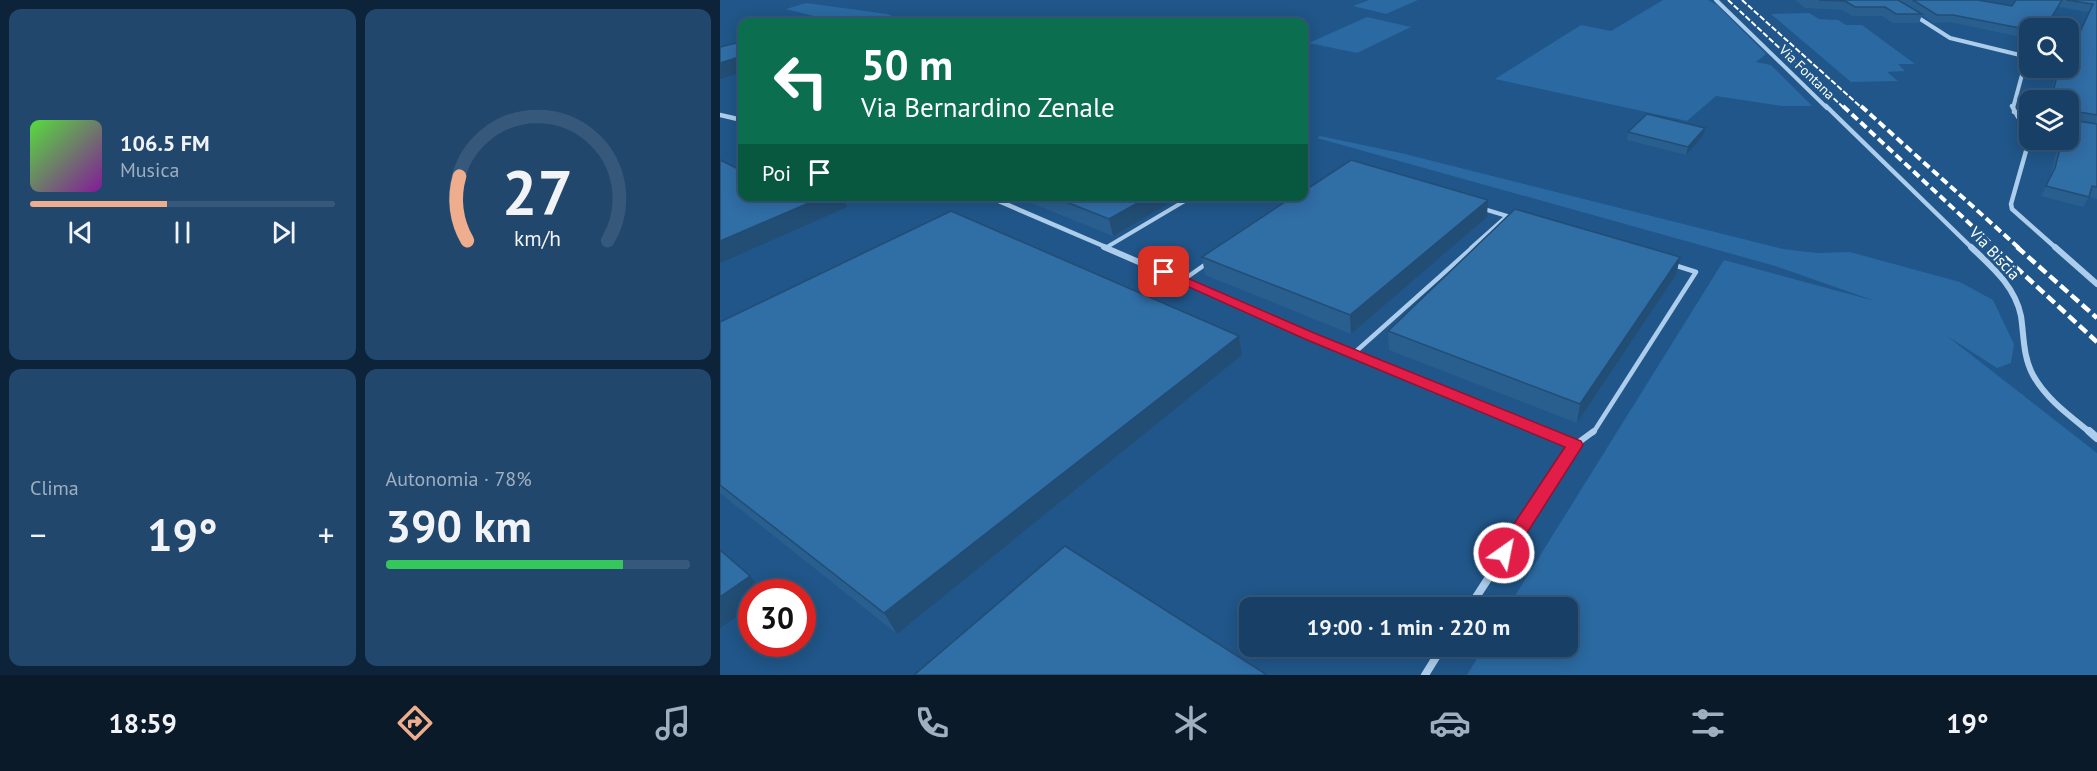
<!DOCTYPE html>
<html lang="it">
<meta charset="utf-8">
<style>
:root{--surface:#184067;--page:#21476d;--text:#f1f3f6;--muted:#9fafc0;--line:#36597b;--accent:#eead8d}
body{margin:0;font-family:"PT Sans",sans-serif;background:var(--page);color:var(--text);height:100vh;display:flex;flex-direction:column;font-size:22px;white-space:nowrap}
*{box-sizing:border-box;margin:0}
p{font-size:20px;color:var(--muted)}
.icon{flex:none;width:33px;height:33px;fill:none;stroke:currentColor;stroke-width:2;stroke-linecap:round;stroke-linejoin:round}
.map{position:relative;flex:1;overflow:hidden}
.panel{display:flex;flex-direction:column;gap:9px;padding:9px;background:#0d2339;width:720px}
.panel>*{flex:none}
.top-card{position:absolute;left:18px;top:18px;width:570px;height:183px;border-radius:12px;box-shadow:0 3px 15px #0003,0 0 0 2px var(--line);background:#0b6e4f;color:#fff;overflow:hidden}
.fabs{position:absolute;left:1299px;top:18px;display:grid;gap:12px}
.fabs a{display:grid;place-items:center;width:60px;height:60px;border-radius:12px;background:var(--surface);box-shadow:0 3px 15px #0003,0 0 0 2px var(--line);font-size:30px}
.speed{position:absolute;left:18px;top:579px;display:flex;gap:12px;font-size:30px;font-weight:700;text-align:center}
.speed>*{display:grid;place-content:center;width:78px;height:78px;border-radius:50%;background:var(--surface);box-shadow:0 3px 15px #0003,0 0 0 2px var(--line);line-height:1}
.speed .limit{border:9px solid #d22;background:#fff;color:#111}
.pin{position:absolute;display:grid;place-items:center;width:51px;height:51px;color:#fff;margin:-26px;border-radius:12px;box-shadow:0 3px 9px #0006}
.me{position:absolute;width:66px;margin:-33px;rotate:33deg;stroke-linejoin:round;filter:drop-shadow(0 0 4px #0008)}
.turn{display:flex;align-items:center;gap:21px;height:126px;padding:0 24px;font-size:27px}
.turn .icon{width:78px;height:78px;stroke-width:2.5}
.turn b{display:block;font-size:42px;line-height:51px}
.then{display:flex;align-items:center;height:57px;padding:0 24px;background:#0003;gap:12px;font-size:22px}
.big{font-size:45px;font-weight:800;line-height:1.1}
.panel .card{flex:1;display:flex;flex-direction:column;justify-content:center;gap:9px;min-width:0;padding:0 21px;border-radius:12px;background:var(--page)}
.panel .dial{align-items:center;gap:0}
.dial svg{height:156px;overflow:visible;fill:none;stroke:var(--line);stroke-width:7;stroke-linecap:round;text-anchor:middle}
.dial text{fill:var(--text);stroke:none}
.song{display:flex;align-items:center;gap:18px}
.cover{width:72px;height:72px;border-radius:9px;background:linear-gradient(135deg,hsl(110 70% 55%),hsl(290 70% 35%))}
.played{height:6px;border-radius:3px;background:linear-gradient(90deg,var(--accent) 45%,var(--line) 45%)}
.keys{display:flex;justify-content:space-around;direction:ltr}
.heat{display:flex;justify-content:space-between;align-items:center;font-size:33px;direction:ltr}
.charge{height:9px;border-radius:4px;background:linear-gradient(90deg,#34c759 78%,var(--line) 0)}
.panel .tiles{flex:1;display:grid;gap:9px;grid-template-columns:repeat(2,1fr)}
.trip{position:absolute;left:519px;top:597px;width:339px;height:60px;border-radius:12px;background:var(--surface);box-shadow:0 3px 15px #0003,0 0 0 2px var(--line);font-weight:800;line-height:60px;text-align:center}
.tab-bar{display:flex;height:96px;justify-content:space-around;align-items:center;background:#0a1a29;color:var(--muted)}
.tab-bar .icon{width:42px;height:42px}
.tab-bar .on{color:var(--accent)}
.tab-bar b{font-size:27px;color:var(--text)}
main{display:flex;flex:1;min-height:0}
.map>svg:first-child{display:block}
</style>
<main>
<section class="panel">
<div class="tiles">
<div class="card">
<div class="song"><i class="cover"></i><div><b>106.5 FM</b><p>Musica</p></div></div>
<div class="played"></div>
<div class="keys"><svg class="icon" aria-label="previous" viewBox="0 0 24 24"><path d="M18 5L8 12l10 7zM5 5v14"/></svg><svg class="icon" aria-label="pause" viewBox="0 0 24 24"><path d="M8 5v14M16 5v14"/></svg><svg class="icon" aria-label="next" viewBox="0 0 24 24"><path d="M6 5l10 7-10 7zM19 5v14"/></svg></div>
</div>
<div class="card dial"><svg viewBox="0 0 100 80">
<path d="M14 69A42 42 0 1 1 86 69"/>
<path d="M14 69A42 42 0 0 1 10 36" stroke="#eead8d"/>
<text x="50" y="56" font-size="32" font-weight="700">27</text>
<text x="50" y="72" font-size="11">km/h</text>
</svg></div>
<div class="card"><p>Clima</p>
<div class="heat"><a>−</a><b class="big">19°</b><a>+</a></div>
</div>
<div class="card"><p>Autonomia · 78%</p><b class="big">390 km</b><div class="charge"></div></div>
</div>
</section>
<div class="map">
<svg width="1377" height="675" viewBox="0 0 1377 675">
<rect width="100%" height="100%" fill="#205689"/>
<path fill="#2a69a1" d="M649,0h49l-32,14 -33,-8z
M943,0h45l9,5 49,49 -10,8 15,3 41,41h-30l-66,-10 -29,25 -192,-42 86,-54 30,6z
M86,3l81,11 22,8h-72l-51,-13z
M1089,13l10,6 19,1 8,5h16l53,39h-17l7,7 -18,1 11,9 -47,1 -80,-68z
M647,17l44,10 -54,26 -48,-10z
M600,136l81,17 382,96 34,4 33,-1 110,30 33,18 21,44 -3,19 -14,5 -50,-32 150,117v222h-630l17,-28 84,-1v-38l-60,-1 216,-347 151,41 -100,-35 -458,-128z"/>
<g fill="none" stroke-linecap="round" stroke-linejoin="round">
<path stroke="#accdeb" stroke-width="4" d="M764,209l23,7
M387,247l86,-51
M751,248l36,-32 4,1"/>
<path stroke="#accdeb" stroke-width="4.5" d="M463,280l23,-16
M633,354l120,-107
M873,433l103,-161 -22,-7"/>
<path stroke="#accdeb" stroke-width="6" d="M855,445l19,-14"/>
<path stroke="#accdeb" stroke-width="4" d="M996,0l111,108
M1194,15l36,23 74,18 2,4 -13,48"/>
<path stroke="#accdeb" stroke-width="4.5" d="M1106,106l146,142
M1292,106l6,11 12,11
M1294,112l16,6
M0,115l22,5
M1310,137l-19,67 1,5 44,39
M267,196l121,52"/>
<path stroke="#accdeb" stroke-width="6" d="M384,247l206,89 236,97
M1251,247c21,20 44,39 50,69 3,20 2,41 12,59 13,24 37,41 58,58
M1335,247l42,37"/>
<path stroke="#accdeb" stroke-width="8" d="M1369,431l8,7
M749,608l106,-163 -33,-14
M705,675l18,-29"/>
<path stroke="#fff" stroke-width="2" stroke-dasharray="6 2" stroke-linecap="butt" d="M1008,0l116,108
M1022,0l120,108"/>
<path stroke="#fff" stroke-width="4" stroke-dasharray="8 4" stroke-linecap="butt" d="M1123,106l153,142
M1141,106l158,142"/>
<path stroke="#fff" stroke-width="4.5" stroke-dasharray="10 4.5" stroke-linecap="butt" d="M1274,247l103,95
M1297,247l80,71"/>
</g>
<path fill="#295f8f" d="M1075,0h183l34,6 4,-6h81v199l-8,-2 -6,10 -42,-11 9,-18 9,-38h9v-40h-19l1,-6 8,-26h10l4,-19 17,-37 -30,-5 -13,21h-16v11l-80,-17 -16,1 -12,-8 -3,8h-26l-11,-7h-30l-10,-6 -37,-2z
M908,132l75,4 -17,19 -59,-15z
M294,196h168l-69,40z
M767,217l-136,117 -146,-59 -3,-18z
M960,257l-4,18 -99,148 -188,-73 -1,-19z
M0,322l519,14 3,19 -345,279 -177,-141z"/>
<path fill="#224d74" d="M22,56v16l-22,7v-16z
M985,128l-2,8 -17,19 2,-8z
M105,196h17l5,11 -127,56v-22z
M430,196h32l-69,40 -4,-17z
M768,200l-1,17 -136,117 -1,-19z
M960,257l-4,18 -99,148 3,-19z
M519,336l3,19 -345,279 -13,-21z
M30,576l13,16h-11v14l-32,22v-31z"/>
<path fill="#306ea6" stroke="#224d74" stroke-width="1.5" d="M1099,0h79l24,14h-26l-11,-7h-30l-10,-6z
M1193,0h65l34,6 4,-6h46l-17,28h-15v2l-77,-15h-16z
M1346,0h31v115l-24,-4 -5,3 3,-10h-3v-4h-17l8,-32h9v-20l4,1 21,-45z
M16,43l6,1v12l-22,7v-16z
M927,114l58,14 -17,19 -60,-15z
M1348,115l4,5 25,4v63l-5,-1 -3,11 -43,-11 9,-18 7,-28h6z
M0,160l22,11v25h83l-105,45z
M631,160l137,40 -138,115 -148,-58 92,-61h10v-5z
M331,196h99l-41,23z
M795,209l165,48 -100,147 -192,-73z
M231,211l288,125 -355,277 -164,-128v-163z
M345,546l202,129h-353z
M0,550l30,26 -30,21z"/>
<path fill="#e11d48" stroke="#92132f" stroke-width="1.5" d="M444,268l150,65 267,108 2,4 -72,113 -7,3 -6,-3 -3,-5 3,-5 67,-101 -260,-108 -145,-65v-5z"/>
<g text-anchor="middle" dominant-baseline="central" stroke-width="6" stroke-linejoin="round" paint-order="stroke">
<g font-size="14" fill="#fff" stroke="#205689">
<text transform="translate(1087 72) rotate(44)">Via Fontana</text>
</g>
<g font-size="16" fill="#fff" stroke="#205689">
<text transform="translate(1275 253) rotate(47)">Via Biscia</text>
</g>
</g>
</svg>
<div class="fabs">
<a><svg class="icon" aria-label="search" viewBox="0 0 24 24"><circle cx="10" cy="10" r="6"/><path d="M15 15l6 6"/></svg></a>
<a><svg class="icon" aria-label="layers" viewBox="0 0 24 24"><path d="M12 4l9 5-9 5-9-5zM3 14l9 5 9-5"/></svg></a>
</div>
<div class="speed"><div class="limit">30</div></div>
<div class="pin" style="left:444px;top:272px;background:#d93025"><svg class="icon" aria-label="arrive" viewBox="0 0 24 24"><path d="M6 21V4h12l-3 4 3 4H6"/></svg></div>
<svg class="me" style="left:784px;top:553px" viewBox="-20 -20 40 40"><circle r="17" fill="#e11d48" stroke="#fff" stroke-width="3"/><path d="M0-11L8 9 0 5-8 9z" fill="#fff"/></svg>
<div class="trip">19:00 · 1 min · 220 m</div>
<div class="top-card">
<div class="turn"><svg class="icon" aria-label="left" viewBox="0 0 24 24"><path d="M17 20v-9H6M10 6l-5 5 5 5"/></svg><div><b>50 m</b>Via Bernardino Zenale</div></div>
<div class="then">Poi<svg class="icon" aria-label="arrive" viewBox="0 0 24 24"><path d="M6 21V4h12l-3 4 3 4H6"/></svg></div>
</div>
</div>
</main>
<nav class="tab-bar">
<b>18:59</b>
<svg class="icon on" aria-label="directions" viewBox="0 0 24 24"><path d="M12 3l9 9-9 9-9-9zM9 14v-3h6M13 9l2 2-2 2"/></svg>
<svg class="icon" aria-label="music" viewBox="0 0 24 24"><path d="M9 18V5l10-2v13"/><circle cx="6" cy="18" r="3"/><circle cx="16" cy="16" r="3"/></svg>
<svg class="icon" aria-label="phone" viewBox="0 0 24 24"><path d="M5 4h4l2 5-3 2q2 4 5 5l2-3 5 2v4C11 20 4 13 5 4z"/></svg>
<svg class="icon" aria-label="climate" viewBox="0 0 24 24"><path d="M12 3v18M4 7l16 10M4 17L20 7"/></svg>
<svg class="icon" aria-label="car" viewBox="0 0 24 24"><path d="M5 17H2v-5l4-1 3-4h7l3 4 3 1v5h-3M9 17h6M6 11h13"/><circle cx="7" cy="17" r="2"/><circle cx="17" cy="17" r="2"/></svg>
<svg class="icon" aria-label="filters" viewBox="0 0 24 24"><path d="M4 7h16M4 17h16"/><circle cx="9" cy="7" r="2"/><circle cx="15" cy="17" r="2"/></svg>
<b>19°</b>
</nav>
